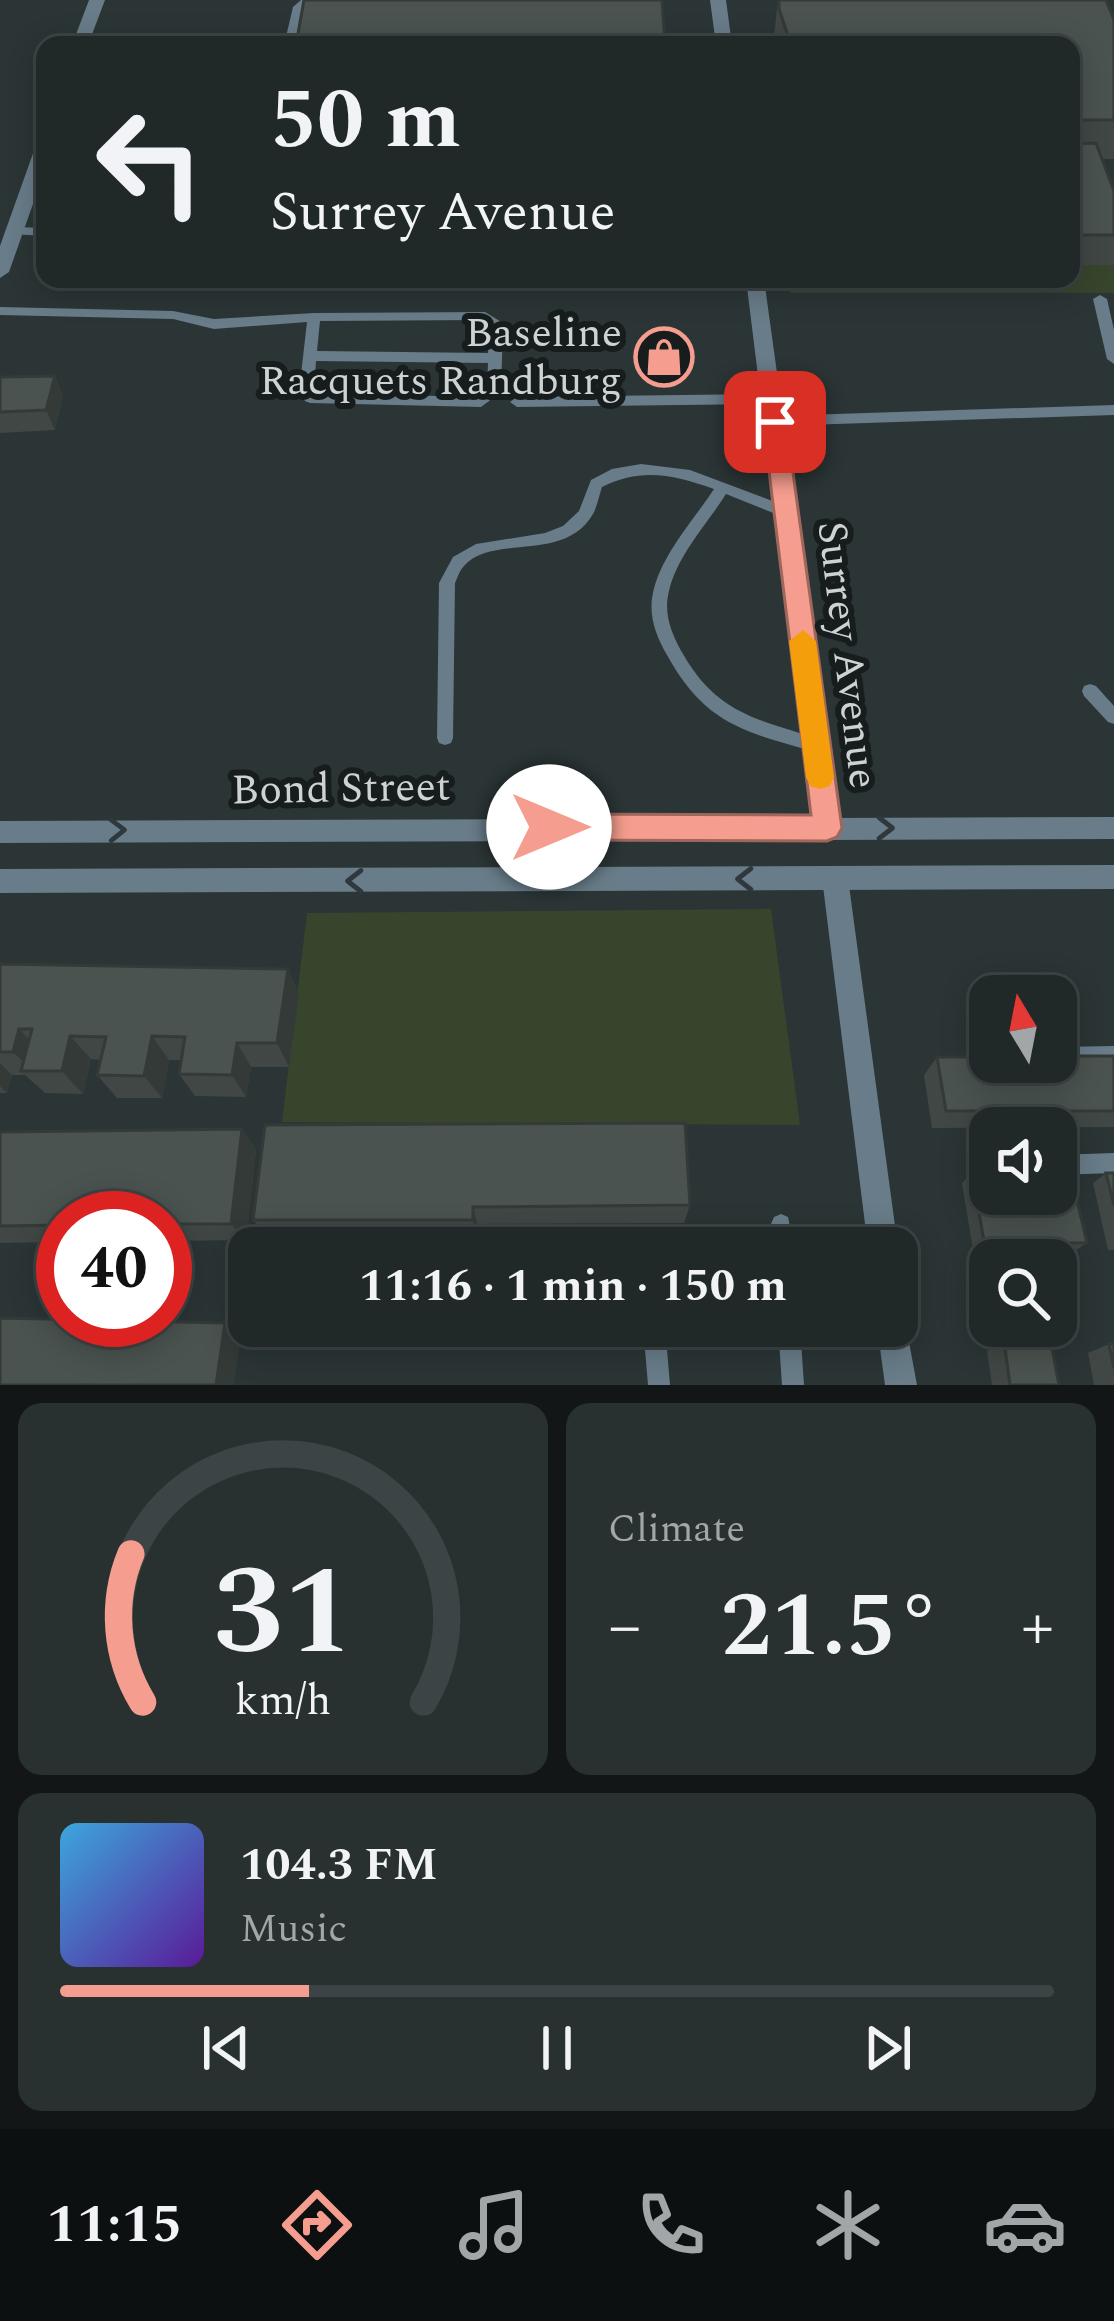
<!DOCTYPE html>
<meta charset="utf-8">
<style>
:root{--surface:#202828;--page:#283030;--text:#f1f3f6;--muted:#a2a6a8;--line:#3d4445;--accent:#f59d8e}
body{margin:0;font-family:Spectral,serif;background:var(--page);color:var(--text);height:100vh;display:flex;flex-direction:column;font-size:45px;white-space:nowrap}
*{box-sizing:border-box;margin:0}
p{font-size:39px;color:var(--muted)}
.icon{flex:none;width:66px;height:66px;fill:none;stroke:currentColor;stroke-width:2;stroke-linecap:round;stroke-linejoin:round}
.map{position:relative;height:1385px;overflow:hidden}
.panel{display:flex;flex-direction:column;gap:18px;padding:18px;background:#121616;flex:1}
.panel>*{flex:none}
.guide{position:absolute;left:36px;top:36px;width:1044px;height:252px;border-radius:24px;box-shadow:0 6px 30px #0003,0 0 0 3px var(--line);background:#202828;color:var(--text);overflow:hidden}
.needle{width:78px;rotate:350deg}
.controls{position:absolute;left:969px;top:975px;display:grid;gap:24px}
.controls a{display:grid;place-items:center;width:108px;height:108px;border-radius:24px;background:var(--surface);box-shadow:0 6px 30px #0003,0 0 0 3px var(--line);font-size:60px}
.speed{position:absolute;left:36px;top:1191px;display:flex;gap:24px;font-size:60px;font-weight:700;text-align:center}
.speed>*{display:grid;place-content:center;width:156px;height:156px;border-radius:50%;background:var(--surface);box-shadow:0 6px 30px #0003,0 0 0 3px var(--line);line-height:1}
.speed .limit{border:18px solid #d22;background:#fff;color:#111}
.pin{position:absolute;display:grid;place-items:center;width:102px;height:102px;color:#fff;margin:-51px;border-radius:24px;box-shadow:0 6px 18px #0006}
.me{position:absolute;width:132px;margin:-66px;rotate:90deg;stroke-linejoin:round;filter:drop-shadow(0 0 9px #0008)}
.turn{display:flex;align-items:center;gap:42px;height:252px;padding:0 36px;font-size:54px}
.turn .icon{width:156px;height:156px;stroke-width:2.5}
.turn b{display:block;font-size:84px;line-height:102px}
.big{font-size:90px;font-weight:700;line-height:1.1}
.panel .card{flex:1;display:flex;flex-direction:column;justify-content:center;gap:18px;min-width:0;padding:0 42px;border-radius:24px;background:var(--page)}
.panel .dial{align-items:center;gap:0}
.dial svg{height:312px;overflow:visible;fill:none;stroke:var(--line);stroke-width:7;stroke-linecap:round;text-anchor:middle}
.dial text{fill:var(--text);stroke:none}
.song{display:flex;align-items:center;gap:36px}
.cover{width:144px;height:144px;border-radius:18px;background:linear-gradient(135deg,hsl(200 70% 55%),hsl(270 70% 35%))}
.played{height:12px;border-radius:6px;background:linear-gradient(90deg,var(--accent) 25%,var(--line) 25%)}
.keys{display:flex;justify-content:space-around;direction:ltr}
.heat{display:flex;justify-content:space-between;align-items:center;font-size:66px;direction:ltr}
.panel .tiles{flex:1;display:grid;gap:18px;grid-template-columns:1fr 1fr}
.card:last-child{grid-column:span 2}
.trip{position:absolute;left:228px;top:1227px;width:690px;height:120px;border-radius:24px;background:var(--surface);box-shadow:0 6px 30px #0003,0 0 0 3px var(--line);font-weight:700;line-height:120px;text-align:center}
.tab-bar{display:flex;height:192px;justify-content:space-around;align-items:center;background:#0d1010;color:var(--muted)}
.tab-bar .icon{width:84px;height:84px}
.tab-bar .current{color:var(--accent)}
.tab-bar b{font-size:54px;color:var(--text)}
.map>svg:first-child{display:block}
</style>
<div class="map">
<svg width="1114" height="1385" viewBox="0 0 1114 1385">
<rect width="100%" height="100%" fill="#2b3536"/>
<path fill="#37452d" d="M1071,265h43v28h-324l-2,-14h283z
M771,909l29,216 -518,-3 25,-209z"/>
<g fill="none" stroke-linecap="round" stroke-linejoin="round">
<path fill="#687c89" fill-rule="evenodd" d="M301,0h12l-10,8 -7,37h-12l9,-38z
M15,227l30,1v8l-34,-2v-6z
M1100,295l7,4 7,31v34l-7,-5 -14,-60z
M0,307l173,4 41,8 100,-6 171,-1 18,11 -2,69 -20,15 -171,-4 -5,-2 -6,-9 8,-70 -93,7 -41,-10 -173,-4zM482,320l7,5 -1,28 -171,-2 3,-30zM316,361l172,2 -1,27 -9,7 -164,-4z
M773,394l7,5 -7,5 -256,3 -7,-5 7,-5z
M1114,405v10l-339,11 -7,-5 7,-5z
M641,464l49,6 101,38 2,4 -2,4 -5,2 -60,-24c-19,30 -49,62 -57,97 -6,23 3,44 14,63 35,61 77,66 139,86l2,5 -2,5 -6,2c-72,-20 -111,-28 -149,-97 -11,-19 -19,-40 -14,-62 8,-38 40,-72 61,-104 -40,-14 -72,-22 -112,-2 -3,9 -5,20 -9,27 -29,50 -101,19 -129,52 -5,5 -6,11 -9,17l-2,155 -2,5 -6,2 -6,-2 -2,-5 2,-155 14,-26 23,-13 69,-11 18,-7 16,-15 12,-31 21,-11z
M1090,684l6,2 18,20v18l-6,-2 -24,-26 -2,-5 2,-5z
M1114,1046v20l-58,1 -8,-5h8v-15z
M1114,1153v20l-58,2v-20z
M781,1214l7,3 6,31h-22l-1,-24 3,-7z
M643,1326h22l5,59h-22z
M778,1326h22l4,59h-22z"/>
<path fill="#687c89" fill-rule="evenodd" d="M89,0h16l-17,45h-16z
M710,0h16l6,45h-16z
M45,140v30l-36,102 -9,6v-32l36,-101z
M746,279h18l76,549 -4,8 -9,3 -9,-3 -4,-8z
M835,866l9,4 4,8 50,370 -1,3v-3h-29l-46,-370 4,-8z
M897,1312l7,3 13,70h-32l-8,-59h20z"/>
<path fill="#687c89" fill-rule="evenodd" d="M1114,817v22l-1114,4v-22z
M1114,865v24l-1114,4v-24z"/>
</g>
<path fill="#404744" d="M778,0h328l8,20v139h-12l12,32v74h-43v-220h-298z
M55,376l8,20 -8,34 -55,3v-56z
M0,964l288,5 11,26 -10,72h-38l-5,30 -51,-1 -16,-22 2,-14h-12l-7,38h-45l-20,-23 4,-15 -10,-1 -8,35 -38,-1 -20,-18h-13l-5,18h-7z
M1114,1056v71l-182,1 -8,-53 13,-18z
M685,1123l5,82 -6,18 -207,1v12l-210,1 -14,-17z
M242,1129l14,21 -10,90 -81,1v-23h-102v24l-63,1v-111z
M972,1173l115,70 -14,9h-17l2,9 -2,2v-3h-47l-2,-11 -34,1 -11,-67z
M1106,1173h8v77h-6l-15,-67z
M1004,1341l55,44h-67l-5,-34z
M1109,1344h5v41h-20l-6,-32z"/>
<path fill="#343a37" d="M55,376l8,20 -8,34 -9,-20z
M288,969l11,26 -10,72 -12,-24z
M19,1029l23,24 -9,18 -20,-19z
M70,1036l21,23 -8,35 -21,-23z
M152,1036l17,24 -7,38 -18,-22z
M237,1043l14,24 -5,30 -14,-22z
M0,1063l12,12 -5,18 -7,-7z
M242,1129l14,21 -10,90 -15,-16z
M473,1207l4,17v12l-4,-16z
M225,1323l16,12 -7,50h-18z"/>
<path fill="#4a534f" stroke="#343a37" stroke-width="3" d="M304,0h358l3,45h-369z
M779,0h327l8,20v100h-43v-75h-280l-12,-36z
M1096,143l18,48v44h-43v-91z
M55,376l-9,34 -46,2v-35z
M0,964l288,5 -11,74h-40l-5,32 -53,-1 6,-37 -33,-1 -8,40 -47,-1 9,-38 -36,-1 -8,35h-41l11,-42h-13l-6,23h-13z
M1056,1056h58v55h-168l-9,-54h53v5h66z
M685,1123l5,82 -217,2v13h-220l12,-95z
M242,1129l-11,95h-66v-6h-102v7l-63,1v-94z
M1056,1171h14l17,72h-32l3,18h-2l-33,-1 -4,-20 -35,1 -12,-68 18,-1v22h66z
M1106,1173h8v32z
M0,1318l225,5 -9,62h-216z
M1004,1341l47,2 8,42h-49z
M1109,1344h5v24z"/>
<defs><path id="oneway-chevron" d="M-2-3.5L2.5 0L-2 3.5" fill="none" stroke-width="1.6" stroke-linecap="round" stroke-linejoin="round" transform="scale(3)"/></defs>
<g stroke="#2f393d">
<use href="#oneway-chevron" transform="translate(885 828)"/>
<use href="#oneway-chevron" transform="translate(117 830) rotate(-1)"/>
<use href="#oneway-chevron" transform="translate(745 879) rotate(180)"/>
<use href="#oneway-chevron" transform="translate(355 881) rotate(180)"/>
</g>
<path fill="#f59d8e" stroke="#9f665c" stroke-width="3" d="M775,413l11,9 56,406 -5,9 -10,4 -278,-1 -10,-4 -4,-9 4,-9 10,-4 262,1 -48,-393z"/>
<path fill="#f59e0b" d="M803,630l13,11 18,136 -4,9 -10,3 -10,-3 -4,-9 -17,-136z"/>
<defs>
<symbol id="shop-ring" viewBox="-11 -11 22 22"><circle r="9.5" fill="#171c1c" stroke="#f59d8e" stroke-width="1.5"/><path d="M-5-2.5h2.3a2.7 3.5 0 0 1 5.4 0H5L5.5 6h-11ZM-1.5-2.5h3a1.5 2.3 0 0 0-3 0Z" fill="#f59d8e"/></symbol>
</defs>
<g fill-rule="evenodd">
<use href="#shop-ring" x="631" y="324" width="66" height="66"/>
</g>
<g text-anchor="middle" dominant-baseline="central" stroke-width="12" stroke-linejoin="round" paint-order="stroke">
<g font-size="42" fill="#cdd3d4" stroke="#171c1c" text-anchor="end">
<text x="622" y="333">Baseline<tspan x="622" dy="48">Racquets Randburg</tspan></text>
</g>
<g font-size="42" fill="#cdd3d4" stroke="#171c1c">
<text transform="translate(847 655) rotate(83)">Surrey Avenue</text>
<text transform="translate(341 789) rotate(-1)">Bond Street</text>
</g>
</g>
</svg>
<div class="controls">
<a><svg class="needle" viewBox="-14 -14 28 28"><path d="M0-13l5 13h-10z" fill="#e53935"/><path d="M0 13l5-13h-10z" fill="#a2a6a8"/></svg></a>
<a><svg class="icon" aria-label="sound" viewBox="0 0 24 24"><path d="M4 9h4l5-4v14l-5-4H4zM17 9q2 3 0 6"/></svg></a>
<a><svg class="icon" aria-label="search" viewBox="0 0 24 24"><circle cx="10" cy="10" r="6"/><path d="M15 15l6 6"/></svg></a>
</div>
<div class="speed"><div class="limit">40</div></div>
<div class="pin" style="left:775px;top:422px;background:#d93025"><svg class="icon" aria-label="arrive" viewBox="0 0 24 24"><path d="M6 21V4h12l-3 4 3 4H6"/></svg></div>
<svg class="me" style="left:549px;top:827px" viewBox="-20 -20 40 40"><circle r="19" fill="#fff"/><path d="M0-13L10 11 0 6-10 11z" fill="#f59d8e"/></svg>
<div class="trip">11:16 · 1 min · 150 m</div>
<div class="guide">
<div class="turn"><svg class="icon" aria-label="left" viewBox="0 0 24 24"><path d="M17 20v-9H6M10 6l-5 5 5 5"/></svg><div><b>50 m</b>Surrey Avenue</div></div>
</div>
</div>
<section class="panel">
<div class="tiles">
<div class="card dial"><svg viewBox="0 0 100 80">
<path d="M14 69A42 42 0 1 1 86 69"/>
<path d="M14 69A42 42 0 0 1 11 31" stroke="#f59d8e"/>
<text x="50" y="56" font-size="32" font-weight="700">31</text>
<text x="50" y="72" font-size="11">km/h</text>
</svg></div>
<div class="card"><p>Climate</p>
<div class="heat"><a>−</a><b class="big">21.5°</b><a>+</a></div>
</div>
<div class="card">
<div class="song"><i class="cover"></i><div><b>104.3 FM</b><p>Music</p></div></div>
<div class="played"></div>
<div class="keys"><svg class="icon" aria-label="previous" viewBox="0 0 24 24"><path d="M18 5L8 12l10 7zM5 5v14"/></svg><svg class="icon" aria-label="pause" viewBox="0 0 24 24"><path d="M8 5v14M16 5v14"/></svg><svg class="icon" aria-label="next" viewBox="0 0 24 24"><path d="M6 5l10 7-10 7zM19 5v14"/></svg></div>
</div>
</div>
</section>
<nav class="tab-bar">
<b>11:15</b>
<svg class="icon current" aria-label="directions" viewBox="0 0 24 24"><path d="M12 3l9 9-9 9-9-9zM9 14v-3h6M13 9l2 2-2 2"/></svg>
<svg class="icon" aria-label="music" viewBox="0 0 24 24"><path d="M9 18V5l10-2v13"/><circle cx="6" cy="18" r="3"/><circle cx="16" cy="16" r="3"/></svg>
<svg class="icon" aria-label="phone" viewBox="0 0 24 24"><path d="M5 4h4l2 5-3 2q2 4 5 5l2-3 5 2v4C11 20 4 13 5 4z"/></svg>
<svg class="icon" aria-label="climate" viewBox="0 0 24 24"><path d="M12 3v18M4 7l16 10M4 17L20 7"/></svg>
<svg class="icon" aria-label="car" viewBox="0 0 24 24"><path d="M5 17H2v-5l4-1 3-4h7l3 4 3 1v5h-3M9 17h6M6 11h13"/><circle cx="7" cy="17" r="2"/><circle cx="17" cy="17" r="2"/></svg>
</nav>
